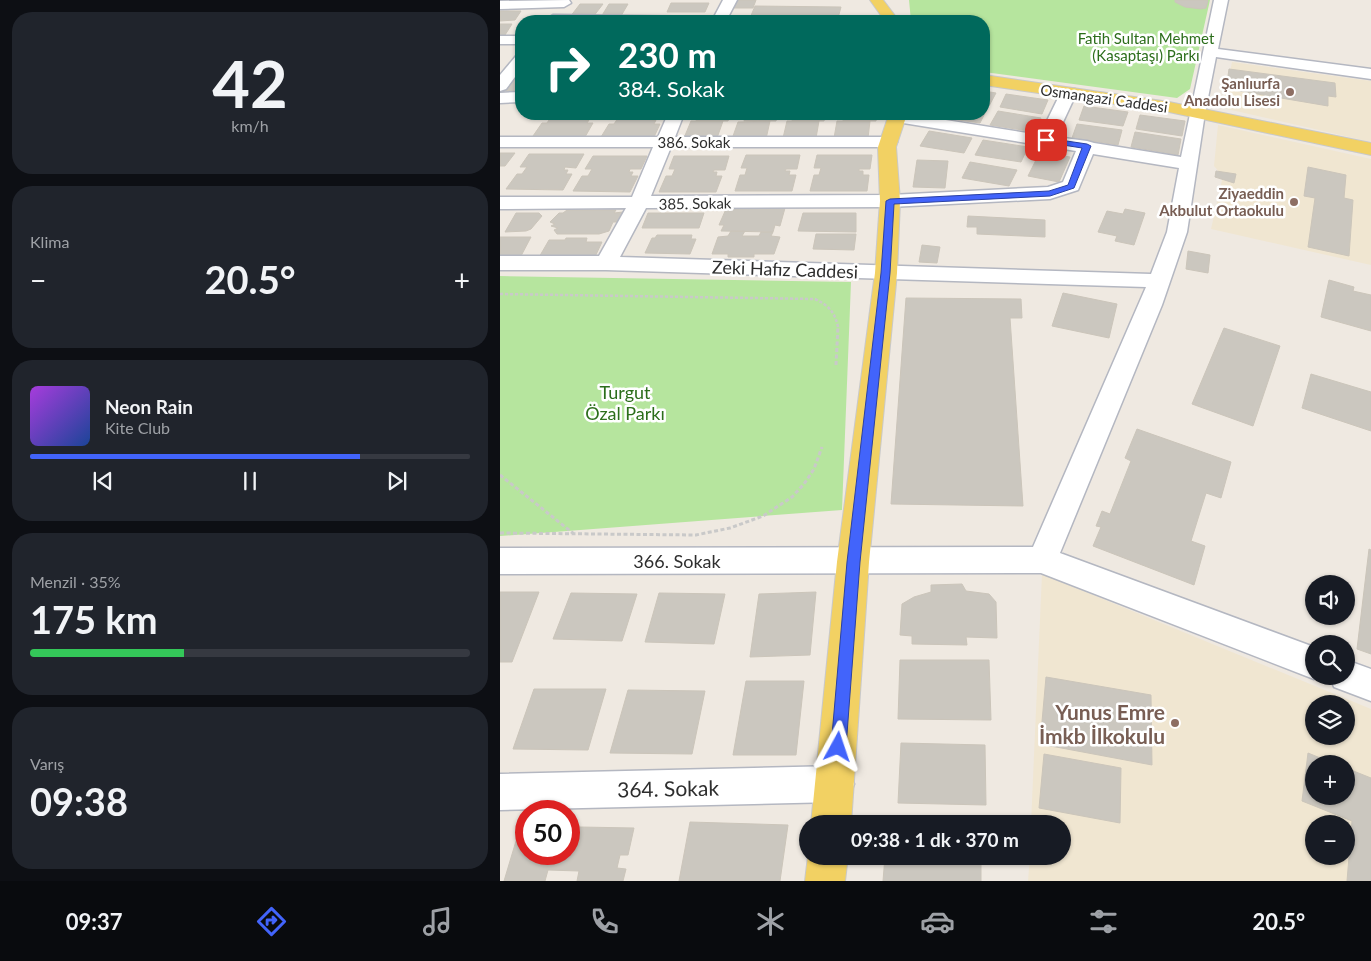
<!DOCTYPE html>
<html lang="tr">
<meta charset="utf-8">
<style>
:root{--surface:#171b24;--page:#20242c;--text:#f1f3f6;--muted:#9ea1a6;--line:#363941;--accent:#4264fb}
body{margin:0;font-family:Lato,sans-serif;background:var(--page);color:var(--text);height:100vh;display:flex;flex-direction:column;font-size:19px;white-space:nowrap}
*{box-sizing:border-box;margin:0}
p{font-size:16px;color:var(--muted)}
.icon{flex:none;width:28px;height:28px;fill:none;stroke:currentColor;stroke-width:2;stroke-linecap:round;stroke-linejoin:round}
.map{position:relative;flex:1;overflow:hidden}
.sheet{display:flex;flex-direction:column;gap:12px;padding:12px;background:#0d0f14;width:500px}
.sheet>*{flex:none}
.hud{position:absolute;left:15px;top:15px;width:475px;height:105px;border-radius:20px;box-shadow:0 1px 4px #0004;background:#00695c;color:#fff;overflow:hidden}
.controls{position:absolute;left:805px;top:575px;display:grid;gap:10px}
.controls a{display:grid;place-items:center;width:50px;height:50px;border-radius:50%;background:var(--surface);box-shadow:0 1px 4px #0004;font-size:25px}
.speed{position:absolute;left:15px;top:800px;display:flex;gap:10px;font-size:25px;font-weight:700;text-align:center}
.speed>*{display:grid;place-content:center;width:65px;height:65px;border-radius:50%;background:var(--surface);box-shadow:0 1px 4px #0004;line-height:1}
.speed .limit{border:8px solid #d22;background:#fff;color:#111}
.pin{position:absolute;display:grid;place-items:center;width:42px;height:42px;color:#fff;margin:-21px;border-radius:10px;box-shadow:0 2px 8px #0006}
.me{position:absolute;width:55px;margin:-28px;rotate:5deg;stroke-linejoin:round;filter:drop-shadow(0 0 4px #0008)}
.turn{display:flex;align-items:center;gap:18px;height:105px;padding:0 20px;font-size:22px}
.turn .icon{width:65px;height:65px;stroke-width:2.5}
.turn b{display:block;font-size:35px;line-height:42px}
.big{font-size:38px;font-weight:700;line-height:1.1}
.sheet .card{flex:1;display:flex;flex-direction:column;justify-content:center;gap:8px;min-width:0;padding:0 18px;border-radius:20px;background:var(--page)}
.sheet .dial{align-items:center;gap:0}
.dial b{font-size:65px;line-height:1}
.song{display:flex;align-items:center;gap:15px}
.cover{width:60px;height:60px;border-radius:8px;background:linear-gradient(135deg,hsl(280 70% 55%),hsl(220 70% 35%))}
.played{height:5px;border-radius:2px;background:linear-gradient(90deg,var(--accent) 75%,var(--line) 75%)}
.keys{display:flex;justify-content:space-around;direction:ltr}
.heat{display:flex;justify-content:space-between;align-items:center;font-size:28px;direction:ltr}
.charge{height:8px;border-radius:4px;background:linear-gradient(90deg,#34c759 35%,var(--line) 0)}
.trip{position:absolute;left:299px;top:815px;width:272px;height:50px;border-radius:25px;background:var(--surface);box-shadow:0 1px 4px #0004;font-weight:700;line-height:50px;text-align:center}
.dock{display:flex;height:80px;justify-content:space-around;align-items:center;background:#090b0e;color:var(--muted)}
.dock .icon{width:35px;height:35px}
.dock .current{color:var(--accent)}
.dock b{font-size:22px;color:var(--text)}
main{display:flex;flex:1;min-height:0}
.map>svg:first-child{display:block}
</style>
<main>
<section class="sheet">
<div class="card dial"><b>42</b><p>km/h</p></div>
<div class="card"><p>Klima</p>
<div class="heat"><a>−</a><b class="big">20.5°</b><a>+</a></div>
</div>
<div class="card">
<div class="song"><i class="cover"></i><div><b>Neon Rain</b><p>Kite Club</p></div></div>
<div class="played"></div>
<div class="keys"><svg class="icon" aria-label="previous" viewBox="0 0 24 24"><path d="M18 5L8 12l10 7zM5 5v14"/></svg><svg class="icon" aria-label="pause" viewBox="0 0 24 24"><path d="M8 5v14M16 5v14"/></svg><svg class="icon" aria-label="next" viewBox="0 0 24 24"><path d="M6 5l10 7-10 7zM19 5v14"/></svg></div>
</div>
<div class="card"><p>Menzil · 35%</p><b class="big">175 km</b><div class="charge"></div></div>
<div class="card"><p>Varış</p><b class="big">09:38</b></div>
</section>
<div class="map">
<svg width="871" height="881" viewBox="0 0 871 881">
<rect width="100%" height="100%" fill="#efe9e1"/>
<path fill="#f0e6d1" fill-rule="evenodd" d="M732,62l139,19v61l-144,-33 -4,-3z
M718,125l153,34v106l-160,-36 12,-53 -9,-10z
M542,574l329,135v172h-343l2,-25h32v-32h-31zM814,704h32v32h-32zM814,764h32v32h-32zM814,824h32v32h-32z"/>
<path fill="#b6e59e" d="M409,0h301l-20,89 -13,9 -193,-26v-51h-73z
M0,276l351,6 -9,228 -342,26z"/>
<path fill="#cbc7bf" stroke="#cbc5ba" d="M232,0h24l-3,8h-24z
M675,0h32l1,1 -2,7 -5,1 -16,-2 -10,-5z
M171,3h38l-4,9h-38z
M80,4h23l-10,13h-23z
M109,4h19l-7,12 -20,1z
M255,6l86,1 -3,11h-88z
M0,11h21l-6,9 -15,1z
M0,24h12l-7,11h-5z
M18,65h3v26h-21v-3z
M729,69l106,14 1,14 -8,-1v10l-94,-16 1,-3 -6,-1v-3h-2z
M484,91l12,2 -7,13 -5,-1z
M506,94l42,6 -6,14 -42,-7z
M584,106l44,6 -5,14 -44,-6z
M484,109h3l-7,14 -43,-6 2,-3h45z
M498,111l43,7 -6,14 -45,-7z
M47,114h52l-3,4h-10l-1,2h4l-2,3h6l-8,14 -52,-1 9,-13h5l4,-6h-6z
M114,114h51l-2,4h-10l-1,2h4l-2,4h6l-6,13h-53l8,-13h5l4,-6h-6z
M199,114h32l-3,7h-32z
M246,114h32l-2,7h-32z
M294,114h32l-2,7h-32z
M344,114h33l-1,7h-33z
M640,115l45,6 -3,15 -46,-7z
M191,121h32l-6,17h-33z
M270,121l-4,18h-34l6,-17z
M287,121h32l-3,17h-33z
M337,121h33l-2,17h-34z
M577,124l45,6 -4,15 -46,-7z
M429,131l43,7 -8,15 -44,-7z
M635,132l46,7 -3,16 -47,-8z
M483,140l45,7 -7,15 -46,-7z
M540,152l30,5 -11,25 -31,-6z
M0,153h15l-10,13h-5z
M29,154h55l-8,14 -11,-1 -1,3h4l-2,4h6l-9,16 -57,-1 11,-15h5l5,-7h-7z
M246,155h54l-3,14h-11l-1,2h5l-1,4h7l-4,16h-57l5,-16h5l2,-7h-6z
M317,155h55l-2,14h-11v2h4v4h6l-2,16h-57l4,-16h5l2,-7h-7z
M93,156h54l-6,13h-11l-1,3h4l-2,4h7l-8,16 -57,-1 9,-15h6l4,-7h-7z
M174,156h55l-4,14h-11l-1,2h4l-1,4h6l-6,16h-57l7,-16h6l3,-7h-6z
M417,160l31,1 -3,27 -32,-1z
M470,162l47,8 -8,16 -47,-8z
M808,167l38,8 -2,23 9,2 -4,56 -41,-9 7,-49 -11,-2z
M716,171l20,3 -2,9 -19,-6z
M285,208l-5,18 -5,-1 -2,7 -52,-1 3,-6h-5l7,-16z
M625,209l20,4 -11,32 -19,-4 2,-5 -19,-4 9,-21 16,3z
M67,210h49l-2,3 9,-1 -5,10h-5l-4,9 -10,3h-42l-3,-4 4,-2 -7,-2 4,-2 -5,-2 9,-9h4z
M16,213h23l3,3 -11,13 -5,2 -21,1z
M148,213h56l-5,15h-57z
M303,213h53v19l-58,-1z
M468,216l77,4v17l-68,-3v-7h-10z
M231,231h14l-3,5h17l2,-4h12l-2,4 9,1 -6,17h-20v3h-26v-3h-16l6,-17 10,-1z
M316,234h40l-2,16 -41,-1z
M157,235h35l-1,4h5l-6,15 -45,-1 7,-15h3z
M0,237h31l-10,19h-21z
M66,238h21l-1,4h16l-8,17h-56l11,-19h16z
M422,245l18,2 -3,16 -18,-1z
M688,251l22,4 -2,18 -22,-4z
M829,280l25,7 -1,4 18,4v36l-50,-14z
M563,293l54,11 -8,34 -57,-12z
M406,298l115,1 1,19h-12l13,188 -132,-2z
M724,328l56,18 -27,80 -61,-22z
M811,374l60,18v39l-69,-23z
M637,429l94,33 -10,36 -15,-5 -15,48 14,5 -11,39 -101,-39 8,-19 -5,-1 6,-15 8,3 21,-53 -6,-3z
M869,549l2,1v104l-14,-5z
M462,584l4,7 23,3 7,8 1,36 -31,-1 1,8 -55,-1v-8l-12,-1 2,-31 12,-7 17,-5v-7z
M0,592h39l-27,70h-12z
M316,592l-6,63 -60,2 9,-63z
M71,593l66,1 -15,47 -69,-2z
M159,593l66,1 -11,50 -69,-2z
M400,660h89l2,60 -93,-1z
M546,677l105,18 1,70 -112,-21z
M246,681h58l-8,74h-63z
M34,689h72l-18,61 -75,-1z
M128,690l77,1 -13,63 -82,-1z
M401,743l84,2 1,60 -88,-2z
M808,753l27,11h-21v32h32v-28l25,10v103h-24l5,-60 -50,-20z
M544,754l77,14 -1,55 -81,-15z
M190,822l98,3 -8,56h-101z
M80,827l54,1 -6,27h-8l-3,13 9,1 -3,12h-46l2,-10 -31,-1 -3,11h-41l15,-50 7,-1v24h43v-25z
M385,856h96v25h-98z"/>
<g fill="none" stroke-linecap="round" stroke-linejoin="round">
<defs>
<path id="minor" d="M69,0l2,3 -7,4 -64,2v-8z
M223,0h14l-11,21h-178l-2,-2 7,-4 161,2z
M714,0h14l-10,49 153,20v10l-155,-22 -11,56 -18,119 -25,73 -102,248 254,94v29h6l-6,3 -273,-106 -541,1v-26l533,-1 113,-260 -540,-17h-106v-14h99l27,-48 -126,1v-12h132l21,-50h-153v-10h158l10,-23h16l-9,23h213l6,1 3,4 -3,4 -6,1h-217l-20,49 239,-1 158,-8 15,-5 13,-31 -179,-29 -6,-1 -2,-4 2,-3h17l132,21 21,-43 2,-3h12l2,3 -21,45 31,4 7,2 87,14zM593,154l86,14 -12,64 -16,42 -531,-17 26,-49 244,-1 160,-8 28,-9z
M0,36h21v8h-21z
M21,55v14l-15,20 -6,2v-16l16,-19z
M21,92v10l-21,1v-10z
M846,660l25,9v32l-37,-14 -4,-11h16z
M336,766l13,5 5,13 -5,13 -13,5 -336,8v-36z"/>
<path id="major" d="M370,0h13l16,21h-14z
M484,75l185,27 202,41v12l-202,-43 -185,-27z
M389,114h18l-11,33 4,54 -3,72 -28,289 -18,262h-40l26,-262 38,-289 5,-72 -2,-54z
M308,856h40l-3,25h-40z"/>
</defs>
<use href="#minor" stroke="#b4b7c1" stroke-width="3"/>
<use href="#major" stroke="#c9c9c9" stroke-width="2"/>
<path stroke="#c9c9c9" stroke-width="2.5" stroke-dasharray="3 2" stroke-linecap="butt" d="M0,294l315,5c13,6 20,13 23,28"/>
<path stroke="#c9c9c9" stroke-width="3" stroke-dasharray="4 2.5" stroke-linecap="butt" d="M336,365l2,-39
M0,475l74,59
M0,533l196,2 34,-7 33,-12 29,-19 12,-13 10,-15 8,-22"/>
<use href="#minor" fill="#fff" fill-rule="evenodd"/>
<use href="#major" fill="#f2d163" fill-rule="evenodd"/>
</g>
<path fill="#4264fb" stroke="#2b41a3" d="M546,138l41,6 4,2 -17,42 -24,8 -156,8 -4,69 -30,289 -14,185 -2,5 -6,2 -5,-2 -2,-5 16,-185 34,-289 5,-72 4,-2 159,-8 19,-6 14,-37 -38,-6v-3z"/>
<g fill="#8d6e63" stroke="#fff" stroke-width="2">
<circle cx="790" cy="92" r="5"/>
<circle cx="794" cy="202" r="5"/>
<circle cx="675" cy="723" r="5"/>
</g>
<g text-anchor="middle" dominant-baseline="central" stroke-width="5" stroke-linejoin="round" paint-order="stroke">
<g font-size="15" fill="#2c6e1b" stroke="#fff">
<text x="646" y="38">Fatih Sultan Mehmet<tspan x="646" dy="17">(Kasaptaşı) Parkı</tspan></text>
</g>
<g font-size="15" font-weight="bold" fill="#785e54" stroke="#fff" text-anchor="end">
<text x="780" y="83">Şanlıurfa<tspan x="780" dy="17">Anadolu Lisesi</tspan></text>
<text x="784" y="193">Ziyaeddin<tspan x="784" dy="17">Akbulut Ortaokulu</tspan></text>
</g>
<g font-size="15" fill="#2e2e2e" stroke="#fff">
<text transform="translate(604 98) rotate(8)">Osmangazi Caddesi</text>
<text x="194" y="142">386. Sokak</text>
<text transform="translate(195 203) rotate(-1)">385. Sokak</text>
</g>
<g font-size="18" fill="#2e2e2e" stroke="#fff">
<text transform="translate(285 269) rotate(2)">Zeki Hafız Caddesi</text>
<text x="177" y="561">366. Sokak</text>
</g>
<g font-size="18" fill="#2c6e1b" stroke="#fff">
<text x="125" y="392">Turgut<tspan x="125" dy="21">Özal Parkı</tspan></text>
</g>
<g font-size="21" font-weight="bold" fill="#785e54" stroke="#fff" text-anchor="end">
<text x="665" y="711">Yunus Emre<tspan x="665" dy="24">İmkb İlkokulu</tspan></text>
</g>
<g font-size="21" fill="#2e2e2e" stroke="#fff">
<text transform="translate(168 788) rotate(-1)">364. Sokak</text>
</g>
</g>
</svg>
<div class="controls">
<a><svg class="icon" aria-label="sound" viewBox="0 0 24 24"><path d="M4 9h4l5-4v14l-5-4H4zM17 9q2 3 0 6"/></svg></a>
<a><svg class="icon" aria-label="search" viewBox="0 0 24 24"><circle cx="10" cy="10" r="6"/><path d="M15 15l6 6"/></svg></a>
<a><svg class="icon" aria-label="layers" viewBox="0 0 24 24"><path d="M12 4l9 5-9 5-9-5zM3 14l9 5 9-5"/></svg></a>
<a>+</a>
<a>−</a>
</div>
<div class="speed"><div class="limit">50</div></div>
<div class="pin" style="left:546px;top:140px;background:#d93025"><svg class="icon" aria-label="arrive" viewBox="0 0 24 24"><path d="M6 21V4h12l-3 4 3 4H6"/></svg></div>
<svg class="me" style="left:338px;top:747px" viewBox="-20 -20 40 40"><path d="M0-17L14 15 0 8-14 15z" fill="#4264fb" stroke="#fff" stroke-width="4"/></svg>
<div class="trip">09:38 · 1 dk · 370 m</div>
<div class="hud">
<div class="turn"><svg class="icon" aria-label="right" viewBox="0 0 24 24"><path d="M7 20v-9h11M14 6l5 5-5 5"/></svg><div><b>230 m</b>384. Sokak</div></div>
</div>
</div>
</main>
<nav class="dock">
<b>09:37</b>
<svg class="icon current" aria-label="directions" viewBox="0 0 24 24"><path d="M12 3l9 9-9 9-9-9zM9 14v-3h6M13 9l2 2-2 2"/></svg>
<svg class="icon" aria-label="music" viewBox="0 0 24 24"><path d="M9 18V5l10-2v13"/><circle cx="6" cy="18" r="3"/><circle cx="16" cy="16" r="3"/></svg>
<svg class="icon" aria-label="phone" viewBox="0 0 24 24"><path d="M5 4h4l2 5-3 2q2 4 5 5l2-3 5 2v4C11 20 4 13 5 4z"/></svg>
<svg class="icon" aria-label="climate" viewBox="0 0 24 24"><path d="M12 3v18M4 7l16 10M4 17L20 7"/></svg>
<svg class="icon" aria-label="car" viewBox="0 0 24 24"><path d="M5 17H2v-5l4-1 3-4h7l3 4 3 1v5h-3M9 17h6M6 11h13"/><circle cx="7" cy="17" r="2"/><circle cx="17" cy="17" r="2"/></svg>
<svg class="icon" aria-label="filters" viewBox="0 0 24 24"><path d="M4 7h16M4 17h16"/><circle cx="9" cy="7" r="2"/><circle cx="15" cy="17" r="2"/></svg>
<b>20.5°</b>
</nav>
